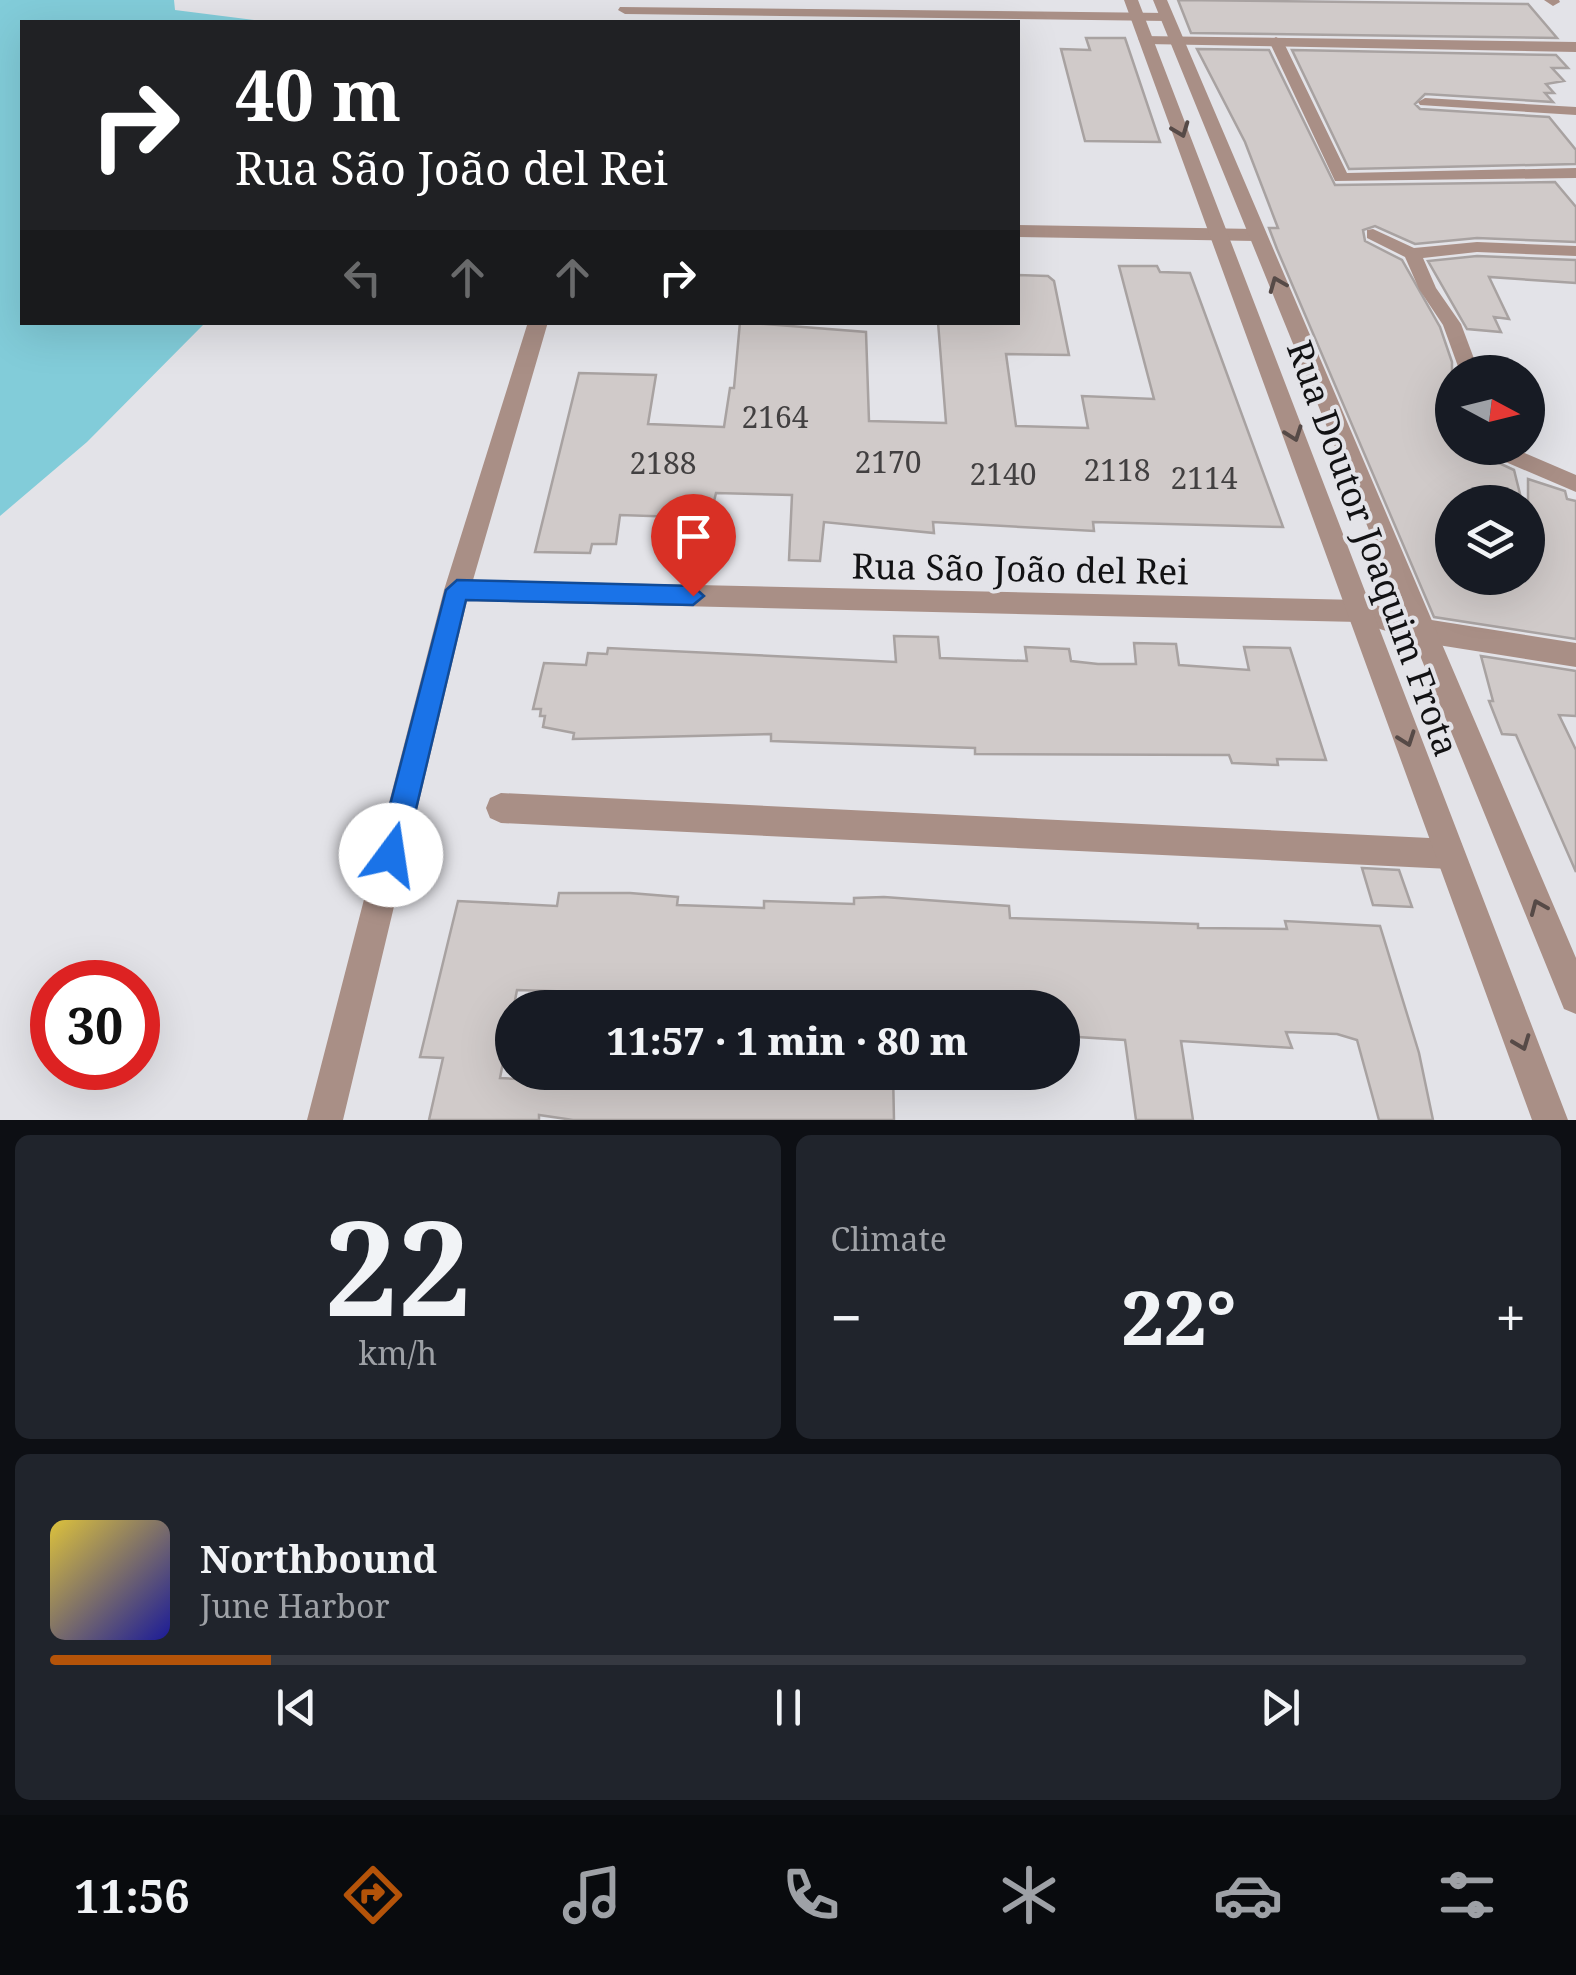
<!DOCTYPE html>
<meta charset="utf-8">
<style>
:root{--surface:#171b24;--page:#20242c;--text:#f1f3f6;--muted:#9ea1a6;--line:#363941;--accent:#b45309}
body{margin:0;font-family:"Noto Serif",serif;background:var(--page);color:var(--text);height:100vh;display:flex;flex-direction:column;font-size:38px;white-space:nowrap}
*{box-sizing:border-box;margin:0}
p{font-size:32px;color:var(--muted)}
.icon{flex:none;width:55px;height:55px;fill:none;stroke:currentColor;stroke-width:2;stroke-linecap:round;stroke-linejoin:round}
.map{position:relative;height:1120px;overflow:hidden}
.sheet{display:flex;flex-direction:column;gap:15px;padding:15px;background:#0d0f14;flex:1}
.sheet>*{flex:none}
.top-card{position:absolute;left:20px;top:20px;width:1000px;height:305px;border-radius:0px;box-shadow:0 10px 40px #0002;background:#202124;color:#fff;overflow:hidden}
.needle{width:65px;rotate:97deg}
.buttons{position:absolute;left:1435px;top:355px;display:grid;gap:20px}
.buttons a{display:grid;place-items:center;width:110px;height:110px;border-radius:50%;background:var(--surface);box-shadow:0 10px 40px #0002;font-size:50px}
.speed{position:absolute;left:30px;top:960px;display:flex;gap:20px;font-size:50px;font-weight:700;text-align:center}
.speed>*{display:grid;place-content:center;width:130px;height:130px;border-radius:50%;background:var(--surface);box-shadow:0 10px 40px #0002;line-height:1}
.speed .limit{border:15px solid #d22;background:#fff;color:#111}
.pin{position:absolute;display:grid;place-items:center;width:85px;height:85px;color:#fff;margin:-102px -42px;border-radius:50% 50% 50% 0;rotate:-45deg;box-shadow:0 0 10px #0007}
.pin .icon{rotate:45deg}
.me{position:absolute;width:110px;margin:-55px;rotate:14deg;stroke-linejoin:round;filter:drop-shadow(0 0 8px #0008)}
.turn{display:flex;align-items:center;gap:35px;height:210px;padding:0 50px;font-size:45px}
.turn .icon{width:130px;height:130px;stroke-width:2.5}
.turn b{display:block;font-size:70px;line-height:85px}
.lanes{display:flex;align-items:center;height:95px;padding:0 50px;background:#0003;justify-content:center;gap:50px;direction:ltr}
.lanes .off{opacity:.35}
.big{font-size:75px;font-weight:800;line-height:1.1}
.sheet .tile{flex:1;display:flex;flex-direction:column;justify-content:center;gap:15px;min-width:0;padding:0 35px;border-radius:15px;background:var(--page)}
.sheet .dial{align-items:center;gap:0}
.dial b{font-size:130px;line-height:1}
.song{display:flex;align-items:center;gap:30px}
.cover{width:120px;height:120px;border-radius:15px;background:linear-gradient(135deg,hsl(50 70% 55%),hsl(240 70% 35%))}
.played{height:10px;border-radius:5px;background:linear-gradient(90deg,var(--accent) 15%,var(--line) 15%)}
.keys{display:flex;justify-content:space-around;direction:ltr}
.heat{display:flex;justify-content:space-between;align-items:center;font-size:55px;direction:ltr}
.sheet .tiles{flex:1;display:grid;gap:15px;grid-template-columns:1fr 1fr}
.tile:last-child{grid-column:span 2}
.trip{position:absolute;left:495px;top:990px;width:585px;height:100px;border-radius:50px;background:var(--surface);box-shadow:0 10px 40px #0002;font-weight:800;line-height:100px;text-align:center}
.dock{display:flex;height:160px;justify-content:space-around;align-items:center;background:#090b0e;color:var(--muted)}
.dock .icon{width:70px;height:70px}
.dock .selected{color:var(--accent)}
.dock b{font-size:45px;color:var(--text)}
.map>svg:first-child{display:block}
</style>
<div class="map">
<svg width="1576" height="1120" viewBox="0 0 1576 1120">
<rect width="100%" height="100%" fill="#e3e3e8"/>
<path fill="#82ccd9" d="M0,0h174l1,10 96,12h-249v300l183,1 -118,119 -87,74z"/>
<path fill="#d0cac9" stroke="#a8a2a1" stroke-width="2.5" d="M1178,0l350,4 29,34 -366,-5z
M1086,38h39l35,104 -75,-1 -24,-92 29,1z
M1197,49l72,1 66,135 220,-3 21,25v35l-99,-4 -62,6 -40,-18 -12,4 2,11 37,19 38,67 12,35v86h28l6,9 28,13 8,32h-70v76h76v-99l37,12 2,8 9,2v138l-142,-22 -157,-368 -8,-21h9l-33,-86z
M1292,50l264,5 12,13h-16l12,13 -18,3 8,9h-9l8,9 -128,-8 -10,10 5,5 129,8 27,33v14l-227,5z
M1477,256l99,4v23l-87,-6 20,42 -15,-2 7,15 -34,-3 -39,-68z
M1119,266h38l3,6 30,1 93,254 -190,-5 1,9 -161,-9 1,11 -110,-11 -4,39 -31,-1 3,-65 -76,-2 -6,25 -90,-3 -4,29h-24l-2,9 -55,-1 44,-179 77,2 -8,49 76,3 6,-39h4l6,-66 126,10 3,89 77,2 -8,-101h80v-47l30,1 6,5 15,74 -63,-1 10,72 72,2 -6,-32 72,3z
M894,636l44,1 2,21 87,3 -2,-14 44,2 2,12 27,3h38l-2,-21 42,1 3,21 70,5 -5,-23 46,1 36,112 -49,-1 1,6 -46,-2 -3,-8 -254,-1v-6l-204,-7v-7l-198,5 1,-6 -31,-6 2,-11h-5l1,-7h-8l11,-46 42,2 2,-12 19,1 1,-6 288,14z
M1481,656l95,15v45l-17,-1 17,35v122l-60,-137 -14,-1 -13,-33h4z
M1362,868l37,2 13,37 -39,-2z
M559,893h71l48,4 -1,8 87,3v-7l90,3v-6l30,-1 125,9 1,12 188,6v4l89,1 -2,-8 95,5 39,127 14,67h-54l-22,-80 -20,-6 -51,-2 6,16 -111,-7 12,79h-57l-11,-80 -63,-4v-28h-337l-90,-6 -1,6h-56l2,-16 -63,-2 -17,88 114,7 1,-13h278l1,48h-321l-34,-5v5h-110l14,-62 -23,-1 38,-156 99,5z"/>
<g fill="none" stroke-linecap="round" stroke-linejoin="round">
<path fill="#a98f86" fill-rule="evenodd" d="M1276,37l7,4 64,132 229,-5v10l-241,3 -66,-140z
M1425,98l151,9v8l-156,-10 -2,-3z
M1373,229l41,19 63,-6 99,4v10l-99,-4 -54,6 13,30 25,36 18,48h-19l-17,-47 -24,-36 -14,-32 -38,-19v-8z
M1484,448h29l63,27v17l-89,-38z"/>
<path fill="#a98f86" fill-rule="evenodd" d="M1544,0h15l1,2 -7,4z
M620,7l547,6 7,4 -7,4 -542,-7 -7,-4z
M1141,36l435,6v10l-430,-8 -8,-5z
M1018,225l238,4 9,6 -9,6 -238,-4z
M528,322h20l-75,258 886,20 60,18 157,25v24l-157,-25 -60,-20 -892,-21 -124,519h-36l137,-530z
M501,793l949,46 11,4 4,11 -4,11 -11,4 -949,-46 -11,-5 -4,-10 4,-10z"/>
<path fill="#a98f86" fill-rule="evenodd" d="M1124,0h14l430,1120h-36z
M1153,0h14l409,958v56l-12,-5z"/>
</g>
<defs><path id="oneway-chevron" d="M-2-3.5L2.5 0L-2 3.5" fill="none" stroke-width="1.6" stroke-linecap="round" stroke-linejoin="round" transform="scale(2.5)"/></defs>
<g stroke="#564a47">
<use href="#oneway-chevron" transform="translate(1181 130) rotate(69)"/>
<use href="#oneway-chevron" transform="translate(1277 284) rotate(-112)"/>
<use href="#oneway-chevron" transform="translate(1294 434) rotate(70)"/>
<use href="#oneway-chevron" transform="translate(1407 739) rotate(70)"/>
<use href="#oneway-chevron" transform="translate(1538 907) rotate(-113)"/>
<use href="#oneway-chevron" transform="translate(1522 1043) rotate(69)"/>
</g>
<path fill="#1a73e8" stroke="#114b97" stroke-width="2.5" d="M457,580l236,6 11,10 -11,9 -227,-5 -61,255 -4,10 -10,4 -10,-4 -4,-10 69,-265z"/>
<g text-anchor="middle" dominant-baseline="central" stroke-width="8" stroke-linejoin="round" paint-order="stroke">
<g font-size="30" fill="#424041">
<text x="775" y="416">2164</text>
<text x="888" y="461">2170</text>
<text x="663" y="462">2188</text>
<text x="1117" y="469">2118</text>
<text x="1003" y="473">2140</text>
<text x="1204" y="477">2114</text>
</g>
<g font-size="35" fill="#121214" stroke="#e3e3e8">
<text transform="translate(1374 548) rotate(70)">Rua Doutor Joaquim Frota</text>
<text transform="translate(1020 568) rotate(1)">Rua São João del Rei</text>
</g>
</g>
</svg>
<div class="buttons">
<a><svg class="needle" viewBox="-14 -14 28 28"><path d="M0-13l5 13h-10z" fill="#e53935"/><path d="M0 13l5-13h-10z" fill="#9ea1a6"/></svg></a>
<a><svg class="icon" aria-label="layers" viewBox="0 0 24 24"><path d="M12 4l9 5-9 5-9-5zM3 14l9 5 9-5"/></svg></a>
</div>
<div class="speed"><div class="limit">30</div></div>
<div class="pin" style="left:693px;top:596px;background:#d93025"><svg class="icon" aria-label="arrive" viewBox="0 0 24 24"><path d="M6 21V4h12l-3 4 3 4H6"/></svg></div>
<svg class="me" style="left:391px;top:855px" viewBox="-20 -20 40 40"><circle r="19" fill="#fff"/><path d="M0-13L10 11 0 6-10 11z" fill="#1a73e8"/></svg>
<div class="trip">11:57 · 1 min · 80 m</div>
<div class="top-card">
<div class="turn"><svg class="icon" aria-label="right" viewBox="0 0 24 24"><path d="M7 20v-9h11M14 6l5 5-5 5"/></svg><div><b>40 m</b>Rua São João del Rei</div></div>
<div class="lanes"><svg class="icon off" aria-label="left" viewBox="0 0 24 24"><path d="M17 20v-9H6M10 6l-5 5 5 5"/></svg><svg class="icon off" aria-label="ahead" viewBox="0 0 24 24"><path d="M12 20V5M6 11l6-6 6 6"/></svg><svg class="icon off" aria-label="ahead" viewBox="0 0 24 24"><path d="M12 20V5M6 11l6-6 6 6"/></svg><svg class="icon" aria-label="right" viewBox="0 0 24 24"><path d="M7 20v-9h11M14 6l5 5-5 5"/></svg></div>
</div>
</div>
<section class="sheet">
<div class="tiles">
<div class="tile dial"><b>22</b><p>km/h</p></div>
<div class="tile"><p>Climate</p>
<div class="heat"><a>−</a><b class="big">22°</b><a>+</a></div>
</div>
<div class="tile">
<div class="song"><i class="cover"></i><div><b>Northbound</b><p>June Harbor</p></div></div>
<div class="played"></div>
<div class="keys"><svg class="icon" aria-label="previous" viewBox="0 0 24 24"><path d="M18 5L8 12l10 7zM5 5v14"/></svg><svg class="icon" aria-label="pause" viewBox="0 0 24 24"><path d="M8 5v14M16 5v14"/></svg><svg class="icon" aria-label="next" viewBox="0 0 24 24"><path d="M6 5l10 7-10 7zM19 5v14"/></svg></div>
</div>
</div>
</section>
<nav class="dock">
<b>11:56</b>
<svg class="icon selected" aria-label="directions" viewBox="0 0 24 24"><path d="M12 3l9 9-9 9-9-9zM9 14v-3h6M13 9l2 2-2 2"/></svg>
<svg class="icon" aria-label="music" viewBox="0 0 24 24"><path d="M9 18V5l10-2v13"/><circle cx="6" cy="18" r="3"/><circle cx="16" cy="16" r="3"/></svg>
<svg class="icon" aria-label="phone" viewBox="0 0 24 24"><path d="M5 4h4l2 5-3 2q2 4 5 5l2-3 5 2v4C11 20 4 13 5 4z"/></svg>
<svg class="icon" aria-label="climate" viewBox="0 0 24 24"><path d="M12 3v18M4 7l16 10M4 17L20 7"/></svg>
<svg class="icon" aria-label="car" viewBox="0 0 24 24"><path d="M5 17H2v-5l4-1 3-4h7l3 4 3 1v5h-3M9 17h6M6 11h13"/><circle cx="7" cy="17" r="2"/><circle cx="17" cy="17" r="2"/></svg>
<svg class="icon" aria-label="filters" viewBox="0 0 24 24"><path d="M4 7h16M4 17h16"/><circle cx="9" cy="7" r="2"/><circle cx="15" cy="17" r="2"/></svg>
</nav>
